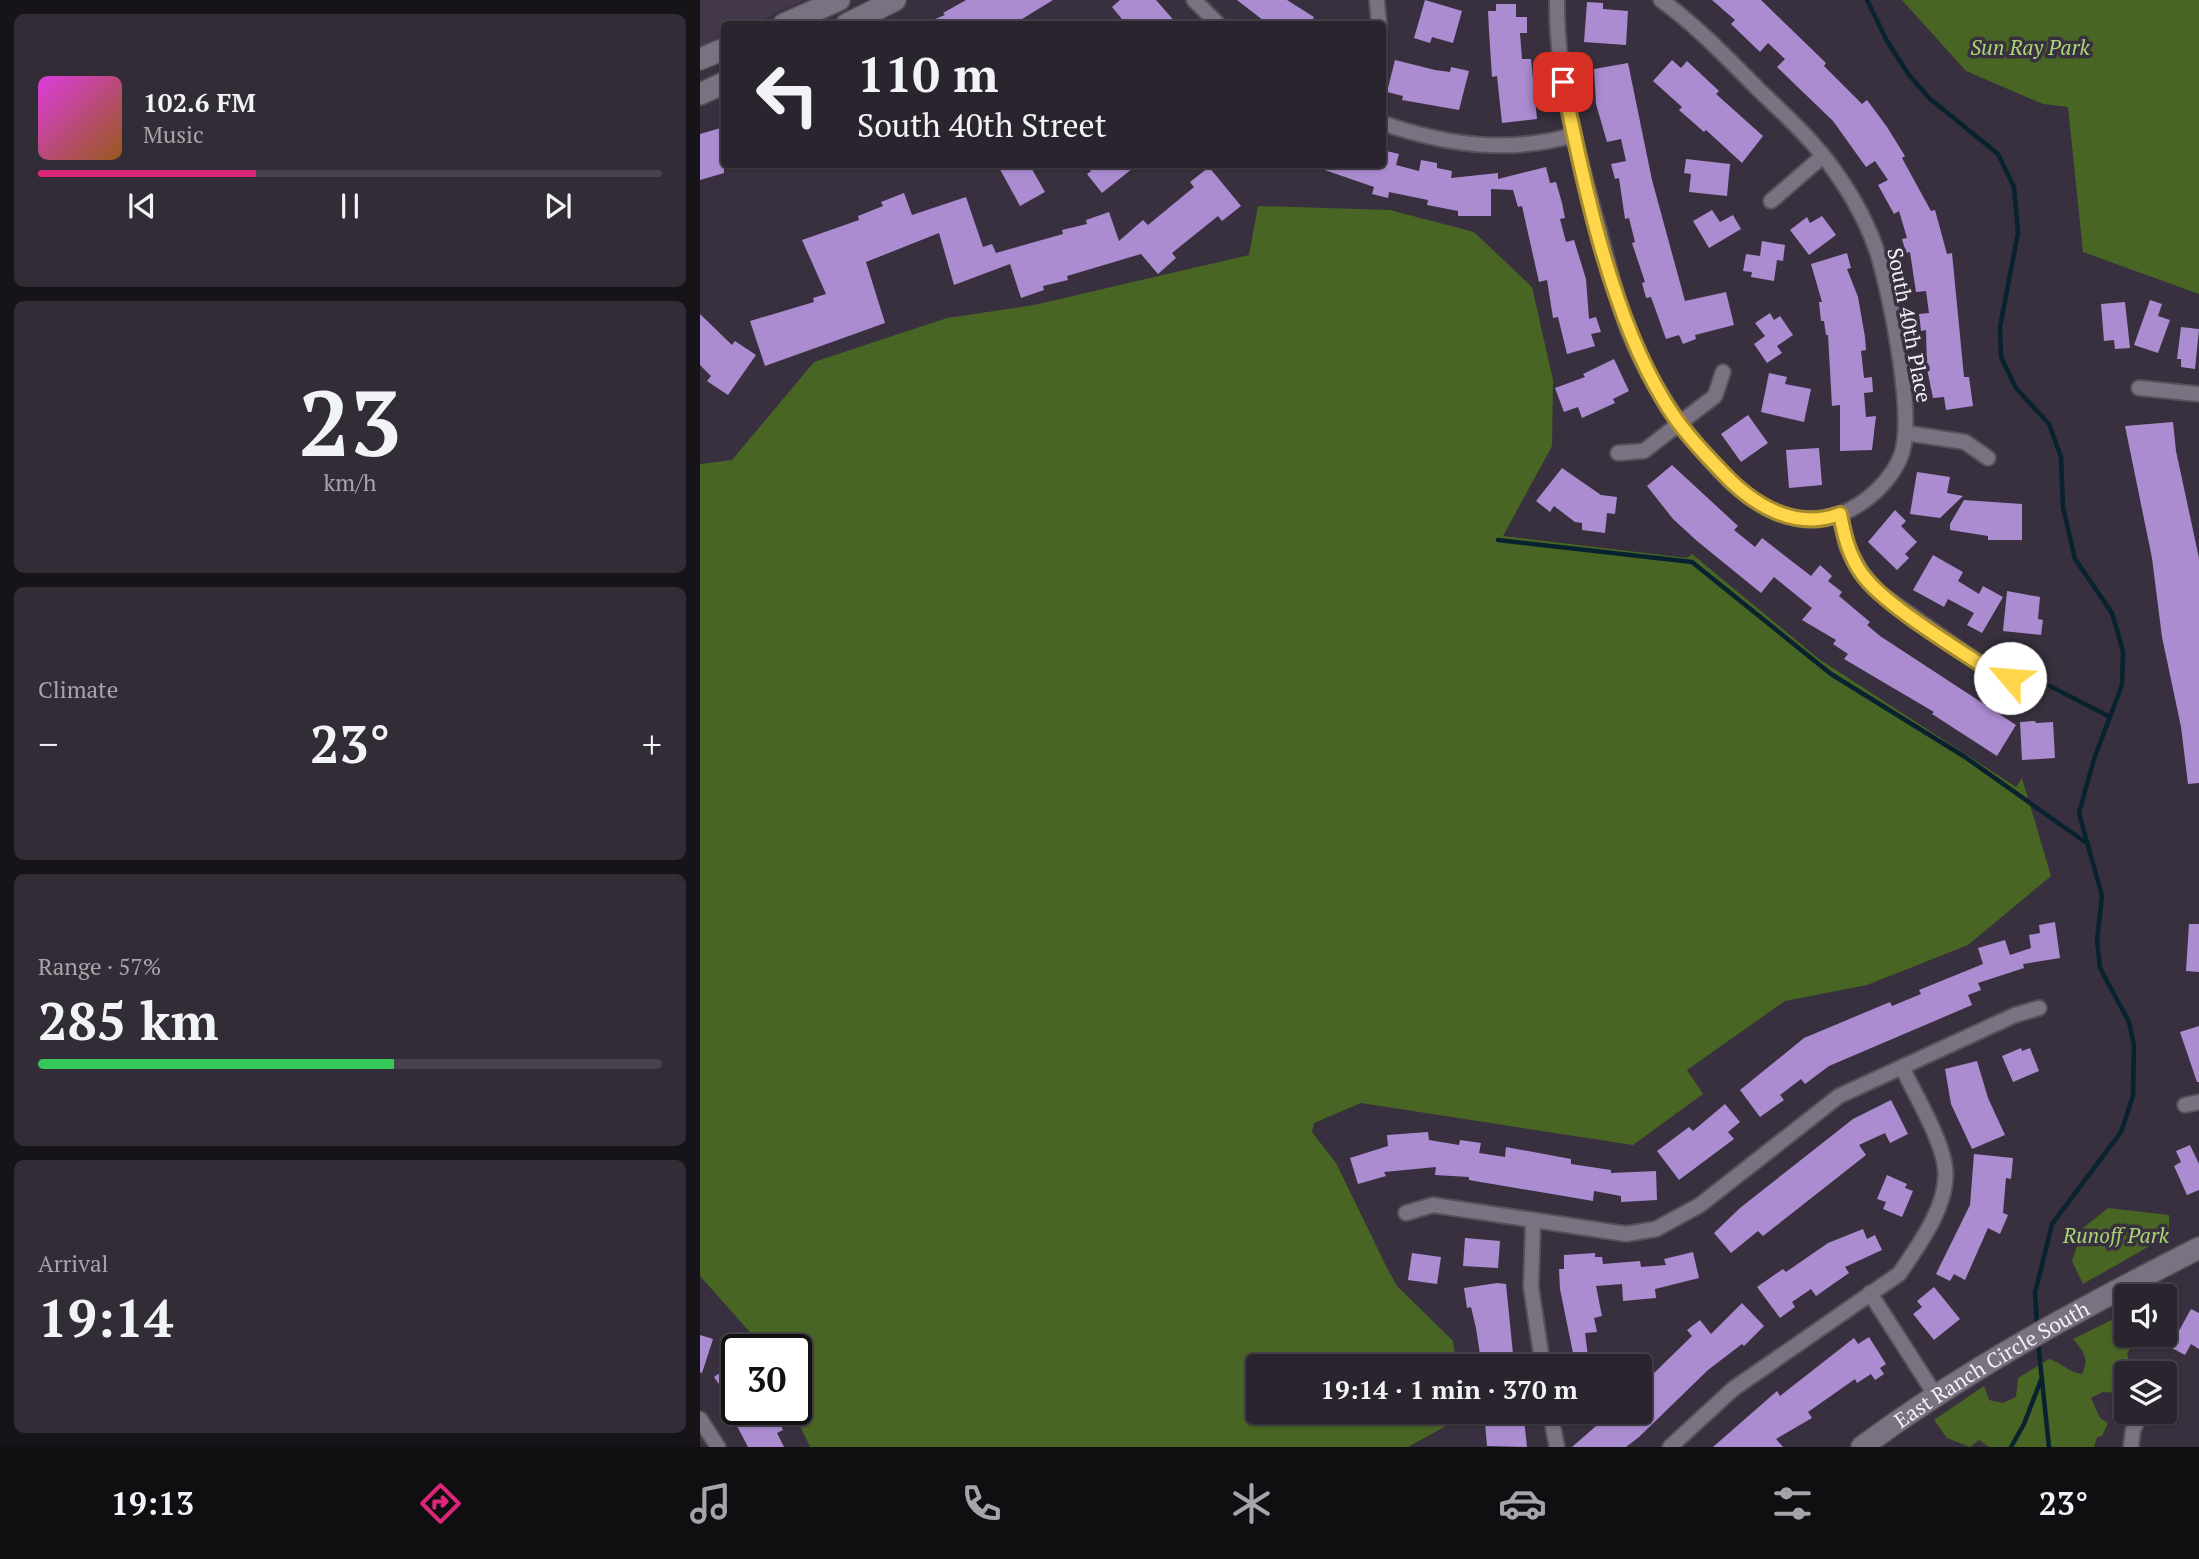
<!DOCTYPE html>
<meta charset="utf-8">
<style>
:root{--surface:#2a242e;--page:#322c36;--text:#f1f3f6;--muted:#a5a4aa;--line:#46414a;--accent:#db2777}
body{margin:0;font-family:"PT Serif",serif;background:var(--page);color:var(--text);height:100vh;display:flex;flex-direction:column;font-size:26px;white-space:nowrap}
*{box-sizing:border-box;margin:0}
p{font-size:23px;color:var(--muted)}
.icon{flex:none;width:38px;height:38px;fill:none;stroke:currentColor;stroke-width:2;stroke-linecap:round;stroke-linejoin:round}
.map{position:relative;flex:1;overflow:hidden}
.side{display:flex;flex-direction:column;gap:14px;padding:14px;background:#171419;width:700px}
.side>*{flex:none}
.guide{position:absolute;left:21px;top:21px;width:665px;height:147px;border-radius:7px;box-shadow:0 2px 5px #0004,0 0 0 2px var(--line);background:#2a242e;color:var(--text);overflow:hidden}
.tools{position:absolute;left:1414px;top:1284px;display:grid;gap:14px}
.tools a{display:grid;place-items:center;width:63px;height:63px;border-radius:7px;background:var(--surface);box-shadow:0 2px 5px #0004,0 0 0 2px var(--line);font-size:35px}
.speed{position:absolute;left:21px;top:1334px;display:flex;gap:14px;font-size:35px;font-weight:700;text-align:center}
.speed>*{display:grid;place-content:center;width:91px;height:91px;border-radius:50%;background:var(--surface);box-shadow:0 2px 5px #0004,0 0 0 2px var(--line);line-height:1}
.speed .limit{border:4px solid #111;border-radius:10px;background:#fff;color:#111}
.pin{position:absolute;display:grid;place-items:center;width:60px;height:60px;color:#fff;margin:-30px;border-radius:14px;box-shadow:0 4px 10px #0006}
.me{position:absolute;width:77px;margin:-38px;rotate:297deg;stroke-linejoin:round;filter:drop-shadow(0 0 5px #0008)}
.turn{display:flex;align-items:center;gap:24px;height:147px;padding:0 21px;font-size:32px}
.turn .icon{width:91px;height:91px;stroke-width:2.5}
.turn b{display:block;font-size:49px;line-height:60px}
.big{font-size:52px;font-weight:800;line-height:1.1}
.side .card{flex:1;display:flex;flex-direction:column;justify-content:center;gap:10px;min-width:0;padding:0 24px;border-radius:10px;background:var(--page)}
.side .dial{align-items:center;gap:0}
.dial b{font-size:91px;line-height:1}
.song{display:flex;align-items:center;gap:21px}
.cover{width:84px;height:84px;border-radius:10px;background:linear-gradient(135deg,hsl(300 70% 55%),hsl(30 70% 35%))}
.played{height:7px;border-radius:4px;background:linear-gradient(90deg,var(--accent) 35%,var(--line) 35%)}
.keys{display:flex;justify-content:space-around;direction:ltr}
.heat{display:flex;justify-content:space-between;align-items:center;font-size:38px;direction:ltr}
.charge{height:10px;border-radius:5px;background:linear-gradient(90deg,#34c759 57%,var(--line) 0)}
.trip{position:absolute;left:546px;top:1354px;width:406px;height:70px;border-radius:7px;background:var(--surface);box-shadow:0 2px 5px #0004,0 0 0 2px var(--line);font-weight:800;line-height:70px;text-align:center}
.menu{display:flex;height:112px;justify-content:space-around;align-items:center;background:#110e12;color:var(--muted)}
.menu .icon{width:49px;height:49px}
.menu .active{color:var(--accent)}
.menu b{font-size:32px;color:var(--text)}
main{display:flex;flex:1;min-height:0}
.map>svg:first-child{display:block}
</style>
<main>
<section class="side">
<div class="card">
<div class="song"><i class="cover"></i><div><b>102.6 FM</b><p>Music</p></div></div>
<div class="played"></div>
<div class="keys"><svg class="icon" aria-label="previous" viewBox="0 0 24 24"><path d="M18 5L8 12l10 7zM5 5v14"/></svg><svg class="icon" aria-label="pause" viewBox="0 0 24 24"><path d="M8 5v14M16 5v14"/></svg><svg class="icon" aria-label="next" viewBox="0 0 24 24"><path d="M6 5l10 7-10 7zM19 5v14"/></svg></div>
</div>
<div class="card dial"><b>23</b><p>km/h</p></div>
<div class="card"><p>Climate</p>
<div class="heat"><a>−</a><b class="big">23°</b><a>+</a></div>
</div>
<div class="card"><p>Range · 57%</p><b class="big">285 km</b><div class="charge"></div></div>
<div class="card"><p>Arrival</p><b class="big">19:14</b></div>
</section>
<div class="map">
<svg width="1499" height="1447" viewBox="0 0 1499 1447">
<rect width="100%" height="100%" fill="#38303e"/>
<path fill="#43384b" d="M0,0h104l-52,24h-28v12l-24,11z"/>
<path fill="#496524" d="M1202,0h297v294l-116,-42 -15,-145 -25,-3 -77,-33z
M558,206l132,4 84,22 58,55 21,93 -1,66 -49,90 184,22 5,-4 127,105 197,128 6,-9 29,98 -83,69 -101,40 -82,16 -98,69 16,24 -70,51 -272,-42 -47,20 -2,9 24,31 52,107 9,16 56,55 4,26h-199v45h197l-9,14 -38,21h-598l-18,-38h4v-60h-31l-65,-73v-812l32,-4 82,-98 133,-44 87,-13 215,-50z
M1408,1208l61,7v20l-86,49 -11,-23 11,-33z
M1426,1313v22h13l-12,19 5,19 -6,1v8l-7,11 -16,-1 -12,6 9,20 8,5 -6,13 -5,1 -3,10h-105l-10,-7 -9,7 -23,-9 -13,-18 50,-34 5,14 14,3 13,-6 2,-19 31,-19c13,4 19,13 33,15 8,-16 1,-23 -9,-35z"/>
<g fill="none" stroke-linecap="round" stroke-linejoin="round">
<path stroke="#082230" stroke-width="4.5" d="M1167,0l20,41 22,34 20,23 69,56 16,33 4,46 -18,94 1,30 15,31 33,36 12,33 2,50 12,52 37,54 11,38 -1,34 -28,74 -15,54 23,83 -5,44 3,28 29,54 5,23 -1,51 -12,36 -69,92 -17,69 2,33
M798,540l194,22 139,112 134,83 123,87
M1350,686l60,31
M1338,1342l11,105
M1311,1447l13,-23 17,-44"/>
</g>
<path fill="#ac8cd1" d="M266,0h87l-39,24h-91l22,-9 -2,-2z
M420,0h36l21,24h-51l-14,-17z
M537,0h50l27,17 -4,7h-42z
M725,0l37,11 -9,32 -21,-6 -2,6 -16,-5z
M1012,0h49l65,63 -2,3 38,38 5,-4 20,27 18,29 -3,2 29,53 4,-1 12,44 5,-1 12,124h5l4,29 -27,4 -2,-13 -11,1 -6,-29 -1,-39 -5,1 -2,-17 10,-1 -3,-22 -10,1 -6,-40 -4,1 -4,-14 5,-1 -8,-27 -5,3 -16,-29 10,-5 -13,-19 -9,6 -33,-46 -56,-54 8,-8 -17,-16 -8,9 -29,-28 4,-4z
M887,2l16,1v6l25,2 -2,34 -42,-3z
M796,4h20v13h11v16h-7l2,26h9l6,60 -35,4 -5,-47 -5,1 -3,-46 -1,-20h8z
M695,60l40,10 15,2 1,-5 18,4 -10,39 -57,-10 1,-4 -16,-4z
M972,60l9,8 6,-7 32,30 -3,3 47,42 -21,27 -36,-33 -2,2 -25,-22 3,-3 -29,-26z
M928,63l24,117 33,121 41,-9 8,33 -39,10 1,4 -13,5 -4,-9 -13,4 -15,-42 -5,1 -4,-15 3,-1 -13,-39 3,-1 -6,-24 -4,1 -6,-41 -4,1 -4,-15 15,-3 -5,-22 -14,3 -11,-38 -2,-35z
M24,127v46l-24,7v-46z
M682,150l17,4 -3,11 23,6 2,-11 16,3v5l15,3 -1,7 47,-5v6l48,-12 4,16 6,-1 6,21 3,15 -5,1 6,23 8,-2 12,39 3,40 7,-2 5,15 -10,2 4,12 -28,8 -9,-37 -5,1 -6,-38 -8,2 -17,-76 -4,1 -5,-17 -22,-1v27h-33v-5l-31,-6 1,-5 -39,-8 -1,6 -16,-4 2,-7 -61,-21 69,-2z
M986,159l44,5 -3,32 -38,-4 2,-18 -7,-1z
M297,164h32l16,28 -25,14z
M386,164h52l-36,29 -15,-19 4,-3z
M509,167l32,39 -19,15 -4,-5 -46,37 4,5 -18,16 -17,-20 -74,22 1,4 -25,6 1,4 -23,8 -11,-34 -56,21 -15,-52 -73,29 19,61 -120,43 -15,-45 64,-19 -1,-4 13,-4 -24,-54 57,-20 -1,-4 25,-10 -2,-4 23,-9 8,22 54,-18 17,50 9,-3 4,9 67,-19 -1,-4 25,-6 -1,-4 23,-8 10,29 24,-21 5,5 46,-38 -4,-5z
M1012,210l8,12 13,-7 8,14 -32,19 -16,-27z
M1122,216l14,19 -27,20 -19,-25 17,-13 3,6z
M1062,241l23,4 -2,16 -6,-1 -3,21 -23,-4 1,-5 -9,-1 3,-17 14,2z
M1147,253l4,15 -4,1 11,28 7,40 1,13 -5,1 3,27 8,-1 1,15 -9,1 2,24 10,-1 -4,34 -32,1v-46l-8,1 -4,-71h-2l-2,-14h-3l-2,-19h3l-11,-38z
M1450,300l12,4 -4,12 12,4 -12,33 -24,-8z
M1425,302l5,46 -15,1 -1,-9 -10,1 -3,-37z
M1070,313l4,7 6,-4 13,19 -16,11 5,7 -15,10 -13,-19 11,-8 -10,-13z
M0,314l32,31 3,-4 21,14 -28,40 -21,-14 4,-5 -11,-11z
M1481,327l18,2 -4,40 -14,-2v-8h-4z
M914,359l15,32 -16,8 2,4 -33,15 -4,-11 -14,5 -9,-24 30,-11 -2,-3z
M1069,373l18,4 -2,7 26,5 -7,33 -43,-10z
M1048,415l20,28 -27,19 -20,-28z
M1473,422l3,29 23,107v225l-11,1 -7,-57 -19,-90 -10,-79 -27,-132z
M1119,448l3,37 -33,3 -3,-38z
M972,465l66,61 -4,4 21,17 7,-9 49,38 9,-11 12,11 -4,5 14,11 -3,4 31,26 -3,3 13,11 136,89 -19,31 -65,-42 2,-2 -90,-53 4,-5 -15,-10 3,-4 -34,-20 10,-12 -38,-31 -13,16 -64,-52 -24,-22 -26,-33z
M862,468l39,27 16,2 -2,17 -8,-1 -2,20 -23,-3v-7l-7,-1 -21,-16 -4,6 -14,-11z
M1217,472l33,5 -3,16 16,3 -23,22 -30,-4z
M1264,500l58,4v36h-34v-4l-38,-6v-6z
M1195,510l11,11 -5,5 16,16 -12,12 4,4 -12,12 -29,-28z
M1233,555l30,17 -5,9 21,13 4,-8 20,11 -21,36 -15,-8 7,-12 -26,-14 -4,8 -31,-17z
M1307,591l33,6 -2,22 5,1 -2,15 -38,-4z
M1335,721l1,2 17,-1 2,36 -33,2 -2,-38z
M1355,922l5,36 -37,6 1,4 -46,15 3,7 -13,5 4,10 -143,61 -24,18 -4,-5 -21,16 4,5 -24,17 -20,-27 64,-52 86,-36 2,4 29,-12 -2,-4 64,-26 -5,-16 27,-8 5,15 21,-7 -2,-13 11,-2 -1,-8z
M1489,924h10v48l-13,-1z
M1499,1026v56h-2l-17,-50z
M1321,1048l1,3 8,-3 9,23 -26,11 -11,-26z
M1277,1061l11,37 17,37 -33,14 -21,-45 -6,-35z
M1191,1100l17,34 -18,9 -5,-10 -26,12 7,10 -103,81 -5,-5 -27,22 -17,-20 26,-25 113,-89z
M1025,1104l15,18 -12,10 6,7 -55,41 -22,-29 32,-24 4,4z
M728,1132l1,8 30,5 1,-5 21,3 -2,10 26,4 1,-10 65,12v5l40,6v3l45,-2 1,29 -36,2v-6l-27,-5 -1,10 -124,-21v-3l-34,-2 1,-8 -52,5 2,4 -28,8 -8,-26 38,-12 -1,-11z
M1490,1145l9,19v26l-12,5 -13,-29 7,-4 -5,-11z
M1274,1154l39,4 -2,21 -5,-1 -3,35 5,2 -8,19 -12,-6 -23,52 -11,-6 -4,7 -14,-7 34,-69z
M1187,1175l20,9 -2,4 8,3 -11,26 -19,-8 3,-7 -9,-3z
M1163,1229l4,10 8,-4 7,15 -37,17 4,6 -33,23 -5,-7 -19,13 3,5 -15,11 -23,-31 26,-18 3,3 42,-29z
M765,1238l35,3 -2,27 -35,-2z
M993,1252l6,26 -44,11 1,9 -33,3 -1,-17 -26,2 6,30 -8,2 3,14 -12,1 3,23 13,-2 2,13h-41l-1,-7 13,-2 -14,-69 -1,-20h5v-14l31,-2v4h7l1,7 37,-3 1,6 25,-2 -2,-6z
M712,1253l29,4 -4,27 -29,-4z
M797,1283l9,1 8,80 -16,3 -1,-8 -16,2 -5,-33 -5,-21 -4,1 -3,-20z
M1234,1287l26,32 -26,21 -21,-26 9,-7 -5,-6z
M1042,1303l22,23 -20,20 -2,-2 -34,26 -69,67 -13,10h-54l40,-35h28v-26l5,-5 -4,-4 7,-8 5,5 39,-38 -5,-6 13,-10 11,14z
M1491,1309l8,4v36l-8,-5 -6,11 -15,-8z
M0,1335l13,4 -11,34 -2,-1z
M1169,1337l17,27 -6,4 4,6 -9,6 -4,-6 -14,9 -2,-4 -47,33 4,6 -36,21 7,8h-70l64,-56 3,5 74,-58 4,6z
M37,1361v30l-9,6 -14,-20z
M40,1409h33l10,21 -6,3 7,14h-36l-11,-21 9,-4z
M792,1412h28v8l4,-1 3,28 -40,-1 -2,-23h7z"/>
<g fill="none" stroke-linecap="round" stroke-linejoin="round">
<defs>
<path id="street" d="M494,0l24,24
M857,0c-1,78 21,155 42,230 12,44 22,90 43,131 21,42 48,78 80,112 31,32 72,58 118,41l7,33 15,26 16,19 117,82 30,9
M961,0c36,26 66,58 97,89 27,26 55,51 76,81 20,28 38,61 47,95 11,42 33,148 21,188 -9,27 -37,52 -62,61
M677,2l2,22
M682,123c64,22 126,31 192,12
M1071,201l52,-45
M1439,388l60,6
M1206,433l59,9 23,16
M918,453l26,-2 23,-18 48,-37 8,-24
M1485,1105l14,-3
M706,1213l27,-8 193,29 30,-5 44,-24 139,-109 176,-81 24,-7
M833,1222l-2,65 12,80
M1170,1293l66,103
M1465,1396l2,-1
M850,1412l7,35
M0,1419l18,28
M970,1447l63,-58 166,-115c20,-29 51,-71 46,-107 -4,-30 -30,-72 -43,-100
M1431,1447l2,-17 9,-18"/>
<g id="secondary">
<path d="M84,24l55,-24"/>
<path d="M147,24l48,-24"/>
<path d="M0,59l24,-10"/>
<path d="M0,94l24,-11"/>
<path id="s1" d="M1162,1447c105,-78 221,-140 337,-199"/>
</g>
</defs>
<use href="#street" stroke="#56505c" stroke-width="18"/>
<use href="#secondary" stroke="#56505c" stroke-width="24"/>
<use href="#street" stroke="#7a7181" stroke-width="14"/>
<use href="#secondary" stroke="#7a7181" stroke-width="21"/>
</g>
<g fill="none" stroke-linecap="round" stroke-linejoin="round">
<defs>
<path id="route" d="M863,82c20,100 47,229 100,317 16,28 38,51 60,74 30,32 72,58 117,41 4,21 9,42 22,60 23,32 98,76 133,100l15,4"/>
</defs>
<use href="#route" stroke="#a68a30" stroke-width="18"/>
<use href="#route" stroke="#ffd54a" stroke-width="12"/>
</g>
<g text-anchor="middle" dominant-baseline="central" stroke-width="7" stroke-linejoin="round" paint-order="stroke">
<g font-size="21" font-style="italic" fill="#a9d574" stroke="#38303e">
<text x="1330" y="47">Sun Ray Park</text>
<text x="1416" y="1235">Runoff Park</text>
</g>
<g font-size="21" fill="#f2eef7" stroke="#38303e">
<text transform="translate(1210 325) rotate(79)">South 40th Place</text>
<text stroke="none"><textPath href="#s1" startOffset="154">East Ranch Circle South</textPath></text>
</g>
</g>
</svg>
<div class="tools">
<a><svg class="icon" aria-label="sound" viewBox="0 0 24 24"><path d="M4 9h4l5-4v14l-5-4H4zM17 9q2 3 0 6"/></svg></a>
<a><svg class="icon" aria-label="layers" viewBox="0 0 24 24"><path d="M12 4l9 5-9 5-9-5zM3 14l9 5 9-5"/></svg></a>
</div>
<div class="speed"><div class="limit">30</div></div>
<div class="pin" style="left:863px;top:82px;background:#d93025"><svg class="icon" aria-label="arrive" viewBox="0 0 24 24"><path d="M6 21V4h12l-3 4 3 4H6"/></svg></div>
<svg class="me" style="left:1310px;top:678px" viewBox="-20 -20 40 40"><circle r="19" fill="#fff"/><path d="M0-13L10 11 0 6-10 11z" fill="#ffd54a"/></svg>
<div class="trip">19:14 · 1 min · 370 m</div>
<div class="guide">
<div class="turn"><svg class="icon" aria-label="left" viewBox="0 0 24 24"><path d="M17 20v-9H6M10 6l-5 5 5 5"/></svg><div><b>110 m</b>South 40th Street</div></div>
</div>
</div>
</main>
<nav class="menu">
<b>19:13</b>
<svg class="icon active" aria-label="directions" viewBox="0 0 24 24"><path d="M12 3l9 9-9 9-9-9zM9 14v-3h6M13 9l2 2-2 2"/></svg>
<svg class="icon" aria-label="music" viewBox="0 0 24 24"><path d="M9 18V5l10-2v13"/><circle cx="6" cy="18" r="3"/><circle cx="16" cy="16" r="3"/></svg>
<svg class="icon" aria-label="phone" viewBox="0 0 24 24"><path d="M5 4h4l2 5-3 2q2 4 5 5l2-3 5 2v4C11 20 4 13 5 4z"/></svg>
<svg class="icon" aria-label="climate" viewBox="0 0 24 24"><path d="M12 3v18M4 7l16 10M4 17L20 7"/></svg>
<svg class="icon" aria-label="car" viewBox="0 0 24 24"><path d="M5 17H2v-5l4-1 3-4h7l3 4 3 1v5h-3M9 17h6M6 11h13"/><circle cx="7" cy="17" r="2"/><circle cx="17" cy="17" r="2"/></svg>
<svg class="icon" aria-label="filters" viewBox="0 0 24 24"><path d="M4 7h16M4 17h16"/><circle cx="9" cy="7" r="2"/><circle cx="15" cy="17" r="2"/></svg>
<b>23°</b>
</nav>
